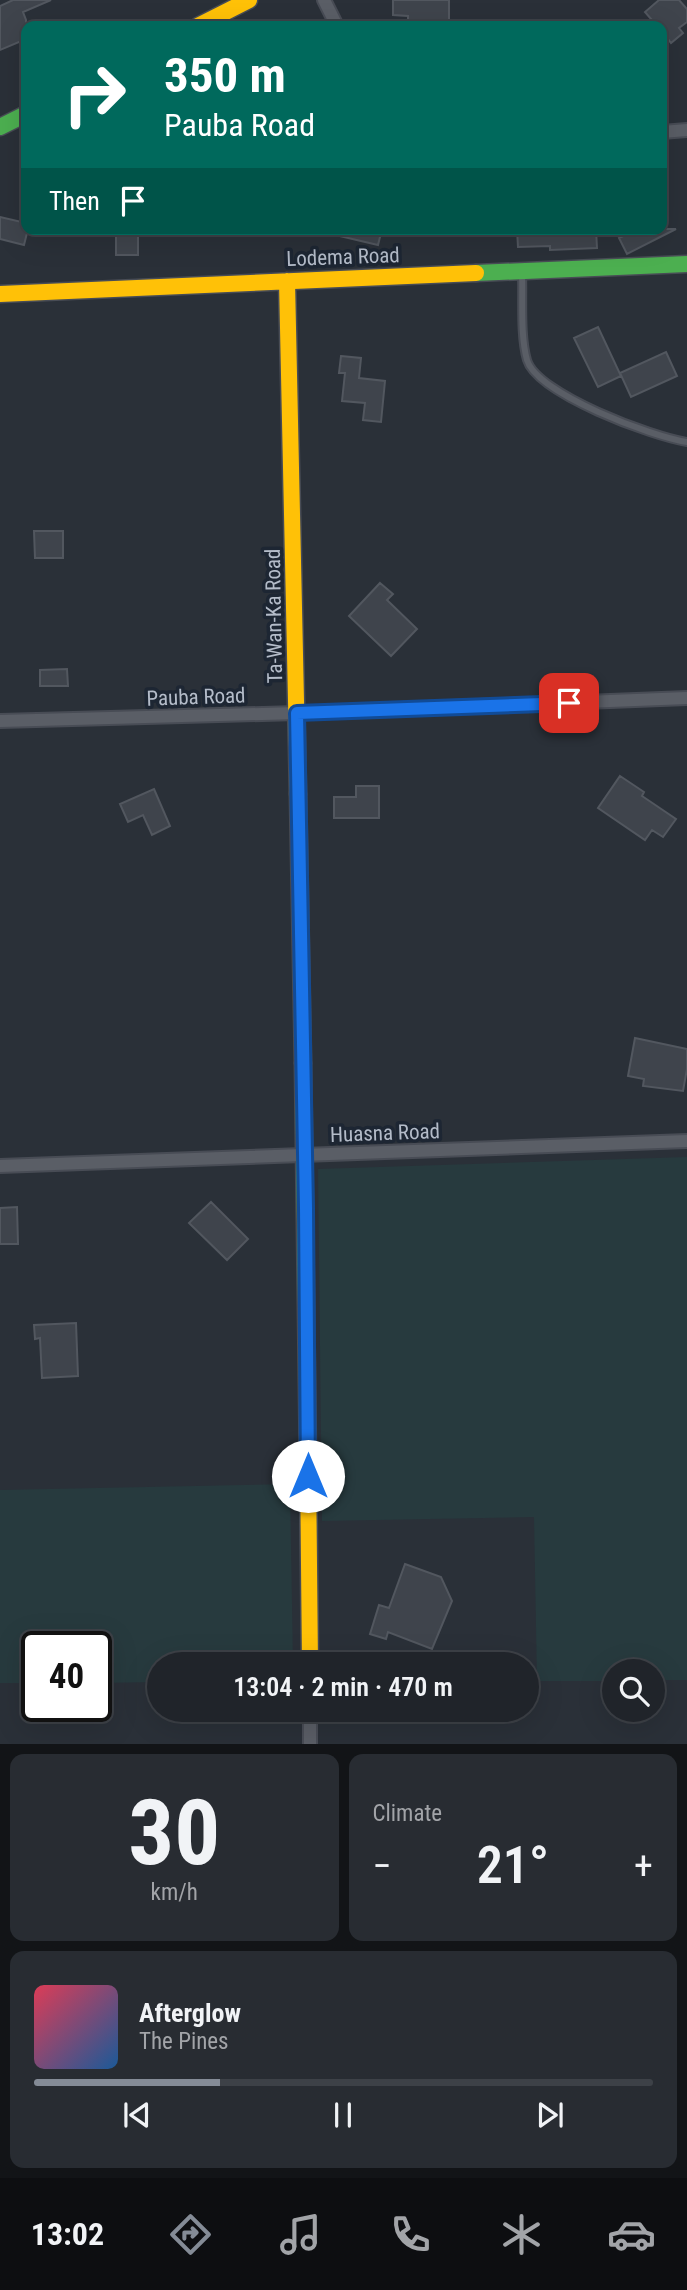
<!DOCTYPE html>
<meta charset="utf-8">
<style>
:root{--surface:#20242a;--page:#282c32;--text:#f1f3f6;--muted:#a2a4a8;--line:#3d4147;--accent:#848b96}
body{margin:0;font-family:"Roboto Condensed",sans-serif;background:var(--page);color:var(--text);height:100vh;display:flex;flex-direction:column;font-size:26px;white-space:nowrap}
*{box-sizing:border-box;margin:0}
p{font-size:23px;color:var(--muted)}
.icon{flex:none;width:38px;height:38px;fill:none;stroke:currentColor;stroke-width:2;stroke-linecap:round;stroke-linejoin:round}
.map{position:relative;height:1744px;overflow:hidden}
.panel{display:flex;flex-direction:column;gap:10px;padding:10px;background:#121417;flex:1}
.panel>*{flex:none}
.banner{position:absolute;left:21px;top:21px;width:646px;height:214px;border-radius:14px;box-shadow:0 7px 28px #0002,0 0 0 2px var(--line);background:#00695c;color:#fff;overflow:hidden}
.buttons{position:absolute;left:602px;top:1659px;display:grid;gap:14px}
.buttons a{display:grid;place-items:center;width:63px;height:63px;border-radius:50%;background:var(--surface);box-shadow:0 7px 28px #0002,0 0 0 2px var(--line);font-size:35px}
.speed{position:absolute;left:21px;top:1631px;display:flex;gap:14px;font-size:35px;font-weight:700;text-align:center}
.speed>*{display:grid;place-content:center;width:91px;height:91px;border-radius:50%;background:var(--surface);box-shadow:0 7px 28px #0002,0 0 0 2px var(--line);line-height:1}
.speed .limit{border:4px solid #111;border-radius:10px;background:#fff;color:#111}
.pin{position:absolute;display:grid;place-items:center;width:60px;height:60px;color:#fff;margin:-30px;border-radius:14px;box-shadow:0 4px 10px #0006}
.me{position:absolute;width:77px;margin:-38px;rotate:0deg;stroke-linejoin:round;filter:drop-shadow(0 0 5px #0008)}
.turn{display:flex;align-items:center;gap:24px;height:147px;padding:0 28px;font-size:32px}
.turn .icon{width:91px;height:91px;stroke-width:2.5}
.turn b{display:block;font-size:49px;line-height:60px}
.then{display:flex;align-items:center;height:66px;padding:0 28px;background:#0003;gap:14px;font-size:26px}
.big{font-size:52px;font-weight:600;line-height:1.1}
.panel .tile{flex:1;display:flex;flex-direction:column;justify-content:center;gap:10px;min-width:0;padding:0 24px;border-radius:14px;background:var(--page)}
.panel .dial{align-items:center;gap:0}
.dial b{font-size:91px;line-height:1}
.song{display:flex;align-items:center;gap:21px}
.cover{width:84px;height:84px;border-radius:10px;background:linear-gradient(135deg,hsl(350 70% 55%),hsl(210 70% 35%))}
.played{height:7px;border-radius:4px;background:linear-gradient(90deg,var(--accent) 30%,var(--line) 30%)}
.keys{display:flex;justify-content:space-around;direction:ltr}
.heat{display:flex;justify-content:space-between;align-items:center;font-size:38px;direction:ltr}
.panel .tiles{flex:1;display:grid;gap:10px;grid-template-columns:1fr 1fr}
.tile:last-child{grid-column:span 2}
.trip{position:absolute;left:147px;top:1652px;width:392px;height:70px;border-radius:35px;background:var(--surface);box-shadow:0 7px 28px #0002,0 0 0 2px var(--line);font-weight:600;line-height:70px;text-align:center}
.tabs{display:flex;height:112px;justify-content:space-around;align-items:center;background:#0d0e11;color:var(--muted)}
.tabs .icon{width:49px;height:49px}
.tabs .selected{color:var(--accent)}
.tabs b{font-size:32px;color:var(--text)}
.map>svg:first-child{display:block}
</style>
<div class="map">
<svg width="687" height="1744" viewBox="0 0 687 1744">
<rect width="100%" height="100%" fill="#2a3038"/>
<path fill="#273a3e" d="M687,1157v523h-34v-9h-39v10h-77l-3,-164 -212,4 -4,-352z
M290,1484l3,180h-134v18l-63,1v-36h-59v36h-37v-193z"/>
<path fill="#3f444c" stroke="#52575f" stroke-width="2" d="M13,0h38l-28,12 3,8v19l-26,11v-44z
M393,0h56v22h-16l-1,4h-16v-5h-8v-5l-15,-1z
M659,0h20l8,9v13l-8,6 4,5 -12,10 -9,-12v-5h-5l-12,-14z
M0,217l26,6v6h2l-4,16 -24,-6z
M331,229h51l-4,16 -47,-11z
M517,229h79l1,19 -47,2v-4l-32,1z
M628,229h48l-49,25 -8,-16 11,-5z
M116,236h22v19h-22z
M598,327l23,49 -23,11 -24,-49z
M666,352l11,24 -46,21 -11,-24z
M341,356l20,2 -2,20 26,3 -4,41 -18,-2 2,-17 -23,-2 3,-28h-6z
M34,531h29v27h-28z
M380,583l13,11 -6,6 30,29 -26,27 -42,-40z
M67,669l1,17h-28v-16z
M620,776l24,16 -2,4 34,23 -13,18 -11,-7 -7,10 -47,-32z
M356,786h23v32h-45v-21h22z
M154,789l16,37 -18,9 -9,-20 -15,7 -8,-18z
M635,1038l52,11v20l-4,22 -40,-5 1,-7 -16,-3z
M211,1202l37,37 -21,21 -38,-37z
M17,1207l1,37h-18v-36z
M76,1323l2,53 -36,2 -2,-40 -5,1 -1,-14z
M405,1564l36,13 11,24 -20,48 -44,-17 -2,7 -16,-5 9,-29 10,3z"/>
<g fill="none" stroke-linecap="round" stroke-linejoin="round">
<defs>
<path id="lane" d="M522,273c1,26 -2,62 5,87 10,34 126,77 160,82"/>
<path id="street" d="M324,0l13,26
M662,132l25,-2
M0,721l297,-8 390,-15
M0,1166l687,-25
M310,1710v34"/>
<path id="fast" d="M0,127l26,-13
M476,273l211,-9
M303,1063l5,401"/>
<path id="slow" d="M198,26l51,-26
M287,281l11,513
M0,294l476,-21
M308,1464l2,200"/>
<path id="jam" d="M298,794l5,269"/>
</defs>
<use href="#lane" stroke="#484c55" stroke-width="10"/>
<use href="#street" stroke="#484c55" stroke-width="16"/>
<use href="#fast" stroke="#484c55" stroke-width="19"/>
<use href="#slow" stroke="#484c55" stroke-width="19"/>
<use href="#jam" stroke="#484c55" stroke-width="19"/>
<use href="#lane" stroke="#5a5e66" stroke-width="6"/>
<use href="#street" stroke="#5a5e66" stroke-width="12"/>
<use href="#fast" stroke="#4caf50" stroke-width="16"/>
<use href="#slow" stroke="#ffc107" stroke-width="16"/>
<use href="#jam" stroke="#c62828" stroke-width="16"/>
</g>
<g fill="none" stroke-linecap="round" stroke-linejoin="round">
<defs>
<path id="route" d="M308,1476l-2,-268 -9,-495 272,-10"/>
</defs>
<use href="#route" stroke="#114b97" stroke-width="18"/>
<use href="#route" stroke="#1a73e8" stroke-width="12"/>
</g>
<g text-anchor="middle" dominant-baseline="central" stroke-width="7" stroke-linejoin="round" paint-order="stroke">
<g font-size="21" fill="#b4bcc9" stroke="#1d2633">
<text transform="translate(343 257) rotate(-2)">Lodema Road</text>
<text transform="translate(274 616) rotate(-91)">Ta-Wan-Ka Road</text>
<text transform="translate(196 697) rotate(-2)">Pauba Road</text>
<text transform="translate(385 1133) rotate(-2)">Huasna Road</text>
</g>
</g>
</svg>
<div class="buttons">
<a><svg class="icon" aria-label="search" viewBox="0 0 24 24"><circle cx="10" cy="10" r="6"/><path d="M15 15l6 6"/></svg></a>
</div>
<div class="speed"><div class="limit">40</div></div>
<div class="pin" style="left:569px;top:703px;background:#d93025"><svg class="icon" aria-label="arrive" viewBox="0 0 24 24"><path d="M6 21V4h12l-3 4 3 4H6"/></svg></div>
<svg class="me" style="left:308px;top:1476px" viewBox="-20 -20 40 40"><circle r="19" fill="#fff"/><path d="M0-13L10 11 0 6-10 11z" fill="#1a73e8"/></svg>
<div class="trip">13:04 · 2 min · 470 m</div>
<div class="banner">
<div class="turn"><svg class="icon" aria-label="right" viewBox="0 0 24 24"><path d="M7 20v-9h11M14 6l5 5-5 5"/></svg><div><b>350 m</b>Pauba Road</div></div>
<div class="then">Then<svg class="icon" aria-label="arrive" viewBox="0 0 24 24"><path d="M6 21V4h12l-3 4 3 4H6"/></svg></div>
</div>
</div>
<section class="panel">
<div class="tiles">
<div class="tile dial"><b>30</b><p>km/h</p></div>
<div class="tile"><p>Climate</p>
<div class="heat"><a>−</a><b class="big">21°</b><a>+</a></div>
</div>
<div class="tile">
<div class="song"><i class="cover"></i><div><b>Afterglow</b><p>The Pines</p></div></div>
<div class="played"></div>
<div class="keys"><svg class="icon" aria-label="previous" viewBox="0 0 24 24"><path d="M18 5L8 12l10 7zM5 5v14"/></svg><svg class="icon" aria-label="pause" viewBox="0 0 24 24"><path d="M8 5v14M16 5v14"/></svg><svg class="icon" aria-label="next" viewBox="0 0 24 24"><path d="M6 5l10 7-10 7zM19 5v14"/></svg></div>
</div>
</div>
</section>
<nav class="tabs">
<b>13:02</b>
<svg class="icon selected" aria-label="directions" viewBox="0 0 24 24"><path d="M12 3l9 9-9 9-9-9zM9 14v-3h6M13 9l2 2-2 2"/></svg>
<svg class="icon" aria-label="music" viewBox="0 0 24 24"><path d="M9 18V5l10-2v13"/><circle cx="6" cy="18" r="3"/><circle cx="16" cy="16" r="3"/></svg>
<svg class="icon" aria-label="phone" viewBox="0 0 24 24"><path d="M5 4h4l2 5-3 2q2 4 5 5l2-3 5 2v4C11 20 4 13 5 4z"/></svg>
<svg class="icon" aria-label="climate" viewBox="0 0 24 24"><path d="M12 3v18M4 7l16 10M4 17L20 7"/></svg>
<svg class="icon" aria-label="car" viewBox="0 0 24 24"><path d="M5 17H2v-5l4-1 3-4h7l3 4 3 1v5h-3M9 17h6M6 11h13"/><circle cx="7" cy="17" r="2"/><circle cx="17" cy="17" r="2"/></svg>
</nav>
